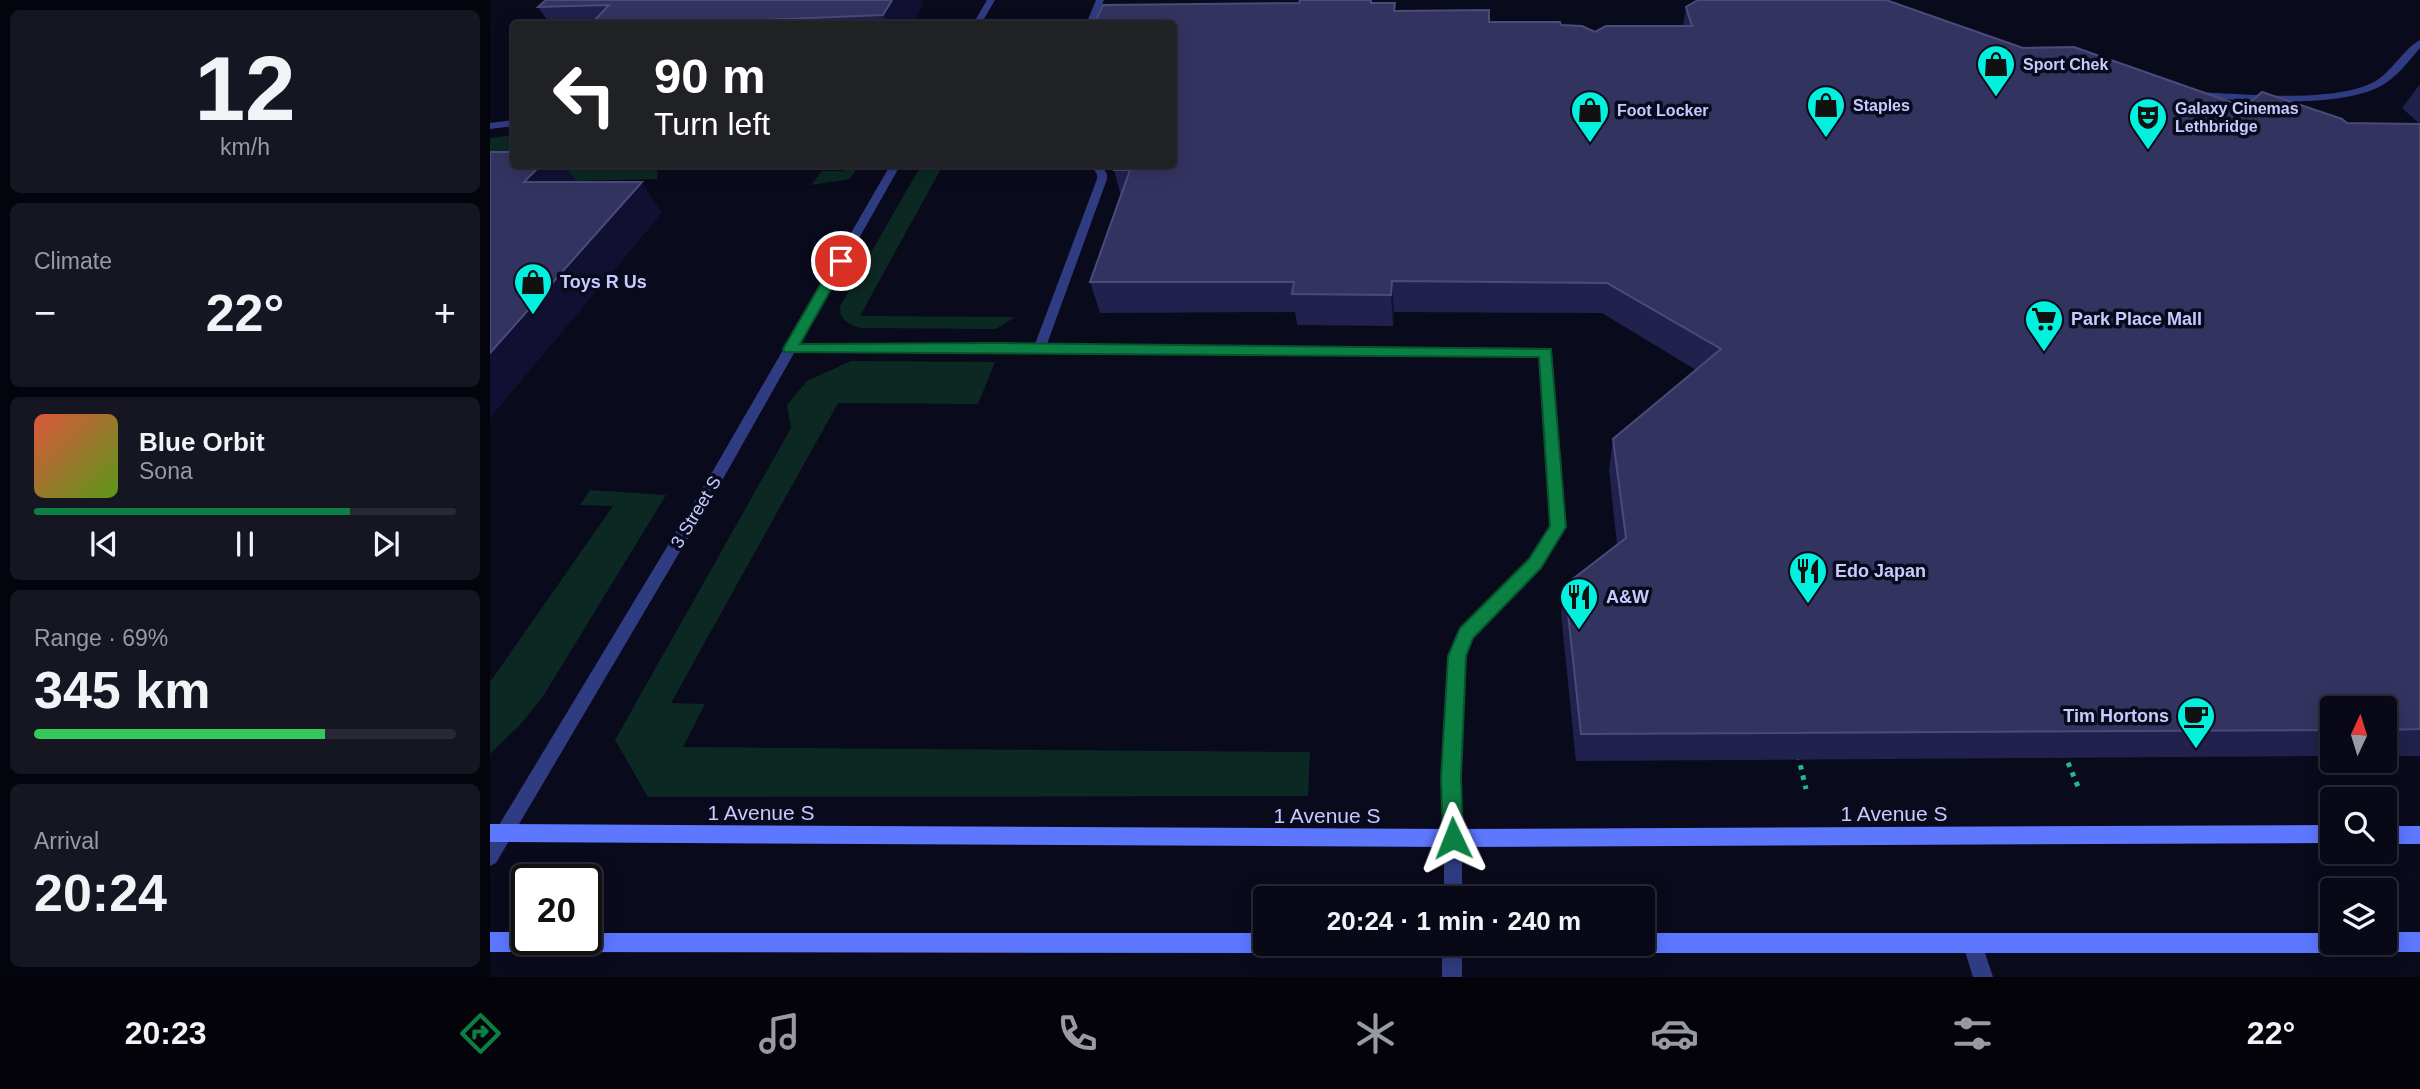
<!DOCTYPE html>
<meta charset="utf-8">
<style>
:root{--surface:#080816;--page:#161623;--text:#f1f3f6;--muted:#989aa1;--line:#292935;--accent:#0b8043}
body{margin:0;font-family:Arial,sans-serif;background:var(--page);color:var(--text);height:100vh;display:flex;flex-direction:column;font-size:26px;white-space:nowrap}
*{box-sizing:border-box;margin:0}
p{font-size:23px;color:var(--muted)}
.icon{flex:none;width:38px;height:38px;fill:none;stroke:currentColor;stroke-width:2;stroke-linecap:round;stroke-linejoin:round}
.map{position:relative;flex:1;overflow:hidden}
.sheet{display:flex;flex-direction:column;gap:10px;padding:10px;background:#04040c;width:490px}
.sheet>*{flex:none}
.top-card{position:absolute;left:21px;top:21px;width:665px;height:147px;border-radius:7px;box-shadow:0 4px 18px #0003,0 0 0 2px var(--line);background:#202124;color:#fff;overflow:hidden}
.needle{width:46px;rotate:4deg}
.fabs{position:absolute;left:1830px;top:696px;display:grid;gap:14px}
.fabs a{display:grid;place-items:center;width:77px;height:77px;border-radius:7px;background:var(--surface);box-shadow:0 4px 18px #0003,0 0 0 2px var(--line);font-size:35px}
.speed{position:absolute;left:21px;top:864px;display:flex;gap:14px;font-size:35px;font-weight:700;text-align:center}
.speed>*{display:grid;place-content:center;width:91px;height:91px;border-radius:50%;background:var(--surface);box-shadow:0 4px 18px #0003,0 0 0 2px var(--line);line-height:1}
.speed .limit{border:4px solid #111;border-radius:10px;background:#fff;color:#111}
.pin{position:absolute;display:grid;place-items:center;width:60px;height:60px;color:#fff;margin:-30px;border:4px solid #fff;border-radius:50%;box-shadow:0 2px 7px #0007}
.me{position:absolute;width:77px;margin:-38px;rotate:358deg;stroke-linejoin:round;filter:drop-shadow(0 0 5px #0008)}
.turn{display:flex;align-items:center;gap:24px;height:147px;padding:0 28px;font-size:32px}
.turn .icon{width:91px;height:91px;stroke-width:2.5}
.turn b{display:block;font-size:49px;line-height:60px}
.big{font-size:52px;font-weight:700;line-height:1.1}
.sheet .widget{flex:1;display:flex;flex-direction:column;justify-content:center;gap:10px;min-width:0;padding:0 24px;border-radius:10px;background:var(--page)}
.sheet .dial{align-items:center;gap:0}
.dial b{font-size:91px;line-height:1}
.song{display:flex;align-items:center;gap:21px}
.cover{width:84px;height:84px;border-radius:10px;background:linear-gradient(135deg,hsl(10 70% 55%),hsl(90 70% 35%))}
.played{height:7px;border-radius:4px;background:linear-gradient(90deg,var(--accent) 75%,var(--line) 75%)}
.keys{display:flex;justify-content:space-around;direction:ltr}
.heat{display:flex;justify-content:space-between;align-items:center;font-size:38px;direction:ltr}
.charge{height:10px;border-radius:5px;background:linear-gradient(90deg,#34c759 69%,var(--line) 0)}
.trip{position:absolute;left:763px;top:886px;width:402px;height:70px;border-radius:7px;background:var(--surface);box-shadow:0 4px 18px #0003,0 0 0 2px var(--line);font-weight:700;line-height:70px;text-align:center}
.menu{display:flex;height:112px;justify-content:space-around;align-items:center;background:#030309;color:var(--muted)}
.menu .icon{width:49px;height:49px}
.menu .active{color:var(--accent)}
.menu b{font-size:32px;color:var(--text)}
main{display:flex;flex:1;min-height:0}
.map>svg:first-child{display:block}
</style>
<main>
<section class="sheet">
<div class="widget dial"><b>12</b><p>km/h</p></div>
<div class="widget"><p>Climate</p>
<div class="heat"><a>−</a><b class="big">22°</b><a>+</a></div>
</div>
<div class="widget">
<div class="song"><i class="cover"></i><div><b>Blue Orbit</b><p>Sona</p></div></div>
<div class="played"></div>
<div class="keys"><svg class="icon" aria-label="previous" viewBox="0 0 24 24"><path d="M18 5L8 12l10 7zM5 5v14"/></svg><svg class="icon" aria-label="pause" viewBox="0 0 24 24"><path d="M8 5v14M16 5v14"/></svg><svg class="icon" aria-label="next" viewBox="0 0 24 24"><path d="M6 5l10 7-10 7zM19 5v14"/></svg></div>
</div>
<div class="widget"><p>Range · 69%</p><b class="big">345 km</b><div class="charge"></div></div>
<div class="widget"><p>Arrival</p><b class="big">20:24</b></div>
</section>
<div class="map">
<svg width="1930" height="977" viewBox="0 0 1930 977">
<rect width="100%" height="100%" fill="#0a0a1d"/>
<path fill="#0c2822" d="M24,135v29l144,1 -1,14 -167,4v-45z
M432,164l21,1 -83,151 155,1 -19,12 -136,-1c-13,-5 -20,-8 -20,-22z
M358,165h11l-9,14 -39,6 11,-14h21z
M361,361l144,1 -17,42 -140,-1 -167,300 34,1 -22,43 627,5 -2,44 -660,1 -33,-57 176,-312 -4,-23 20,-24z
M100,490l76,5 -124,203 -22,27 -30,29v-72l123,-176 -33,-1z"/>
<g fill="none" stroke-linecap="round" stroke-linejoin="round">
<path stroke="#21b893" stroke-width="5" stroke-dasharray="4.5 6" stroke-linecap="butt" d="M1574,753l15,36
M1308,755l8,34"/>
<path fill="#303c81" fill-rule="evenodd" d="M497,0h8l-14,24h-8z
M606,0h8l-10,24h-8z
M1930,40v8c-12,14 -23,29 -39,38 -46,24 -139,13 -190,12l-5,-3 5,-3c50,1 136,12 181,-9 20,-10 30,-33 48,-43z
M600,164h11l6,10v5l-60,165 499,4 6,4 13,175 -25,40 -68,71 -7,18 -5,122 2,60 -3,6 -6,3 -6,-3 -3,-6 -2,-60 7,-122 11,-27 70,-70 21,-33 -11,-170 -537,-4 -212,1 -6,-4 6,-4 244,-1 62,-165v-5z
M1483,935l7,3 13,39h-20l-10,-32 3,-7z"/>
<path fill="#303c81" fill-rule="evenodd" d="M24,120v6l-24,3v-6z
M401,164h10l-177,313 -228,386 -6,3v-26l224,-371z
M963,829l6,3 3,6v60h-18v-60l3,-6z
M952,943h20v34h-20z"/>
<path fill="#5d77ff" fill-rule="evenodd" d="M0,824l963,5 880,-4v18l-880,4 -963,-5z
M1895,826h35v18h-35z
M0,932h37v8h59v-7h679v10h9l-2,7 -7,3 -775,-1z
M1895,932h35v20h-35l-7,-3 -2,-6h9z
M1153,933h690v10h9l-2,7 -7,3h-814l-7,-3 -2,-7h133z"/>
</g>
<path fill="#21214d" d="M56,0h376l1,4 -11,20h-362l-12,-17z
M881,0v3h24v8l94,11 72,3 34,7 88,-6 3,-19 337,41 222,59 102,16 73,1v632h-35v-47h-52v47l-757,5 -15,-147 4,-29 52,-41 -8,-74 4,-31 83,-69 -94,-57 -208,-1 -1,14 -96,-1 -2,-13 -195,1 -10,-31 31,-86 -7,-26 185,-167z
M1930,84v40l-18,-16z"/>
<path fill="#111032" d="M402,0h30l1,4 -11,20h-25l-4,-9z
M52,164h22l13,19 -53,-1z
M152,182l20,31 -172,205v-65z
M902,281l2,31 -1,14 -2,-31z"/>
<path fill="#333360" stroke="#4a4b79" stroke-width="2" d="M56,0h346l-9,15 -223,9h-69l18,-19 -71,2z
M810,0h71v3h24l-1,8 95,-1v12h71l1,3 21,1 13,6 11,-6h86l-6,-19 12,-7h188l137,48 51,-1 171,60 17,-15 80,27 5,4 73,1v605l-35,1v-21h-52v21l-752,4 -16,-149 61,-47 -13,-99 108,-90 -114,-66 -215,-2 -1,14 -99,-1 2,-12h-204l40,-112h-16l2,-6h56v-140h-78l9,-19 196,-2z
M0,152h24v12h28l-18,18h118l-152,171z"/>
<path fill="#0b8043" stroke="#07532c" stroke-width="2" d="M351,257l6,4 -47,83 203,-1 548,6 15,178 -25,41 -68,70 -7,18 -5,122 2,60 -3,7 -7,3 -7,-3 -3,-7 -2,-60 7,-122 12,-28 69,-69 21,-33 -11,-169 -754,-5 -2,-3 51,-88z"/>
<defs>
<symbol id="shop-pin" viewBox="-11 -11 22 30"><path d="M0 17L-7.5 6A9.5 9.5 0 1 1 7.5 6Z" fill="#00f1dd" stroke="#0a0a1d"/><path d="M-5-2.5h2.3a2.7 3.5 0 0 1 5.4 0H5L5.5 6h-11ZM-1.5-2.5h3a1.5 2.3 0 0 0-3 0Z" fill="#111"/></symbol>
<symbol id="theatre-pin" viewBox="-11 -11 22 30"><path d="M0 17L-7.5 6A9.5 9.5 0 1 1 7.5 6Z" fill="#00f1dd" stroke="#0a0a1d"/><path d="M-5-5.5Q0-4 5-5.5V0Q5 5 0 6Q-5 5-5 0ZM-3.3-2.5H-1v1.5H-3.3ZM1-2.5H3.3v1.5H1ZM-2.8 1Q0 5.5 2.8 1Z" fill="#111"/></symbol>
<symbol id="supermarket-pin" viewBox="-11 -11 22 30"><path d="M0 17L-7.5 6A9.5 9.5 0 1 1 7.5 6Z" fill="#00f1dd" stroke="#0a0a1d"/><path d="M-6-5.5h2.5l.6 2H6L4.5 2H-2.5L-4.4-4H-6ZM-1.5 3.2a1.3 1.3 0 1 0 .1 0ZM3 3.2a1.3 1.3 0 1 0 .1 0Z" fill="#111"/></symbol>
<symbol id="restaurant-pin" viewBox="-11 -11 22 30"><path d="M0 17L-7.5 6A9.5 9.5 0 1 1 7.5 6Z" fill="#00f1dd" stroke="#0a0a1d"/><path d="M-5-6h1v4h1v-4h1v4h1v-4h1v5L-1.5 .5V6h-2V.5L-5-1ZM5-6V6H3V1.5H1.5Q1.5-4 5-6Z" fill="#111"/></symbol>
<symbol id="cafe-pin" viewBox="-11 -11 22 30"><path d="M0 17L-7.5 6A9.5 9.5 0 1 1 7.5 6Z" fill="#00f1dd" stroke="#0a0a1d"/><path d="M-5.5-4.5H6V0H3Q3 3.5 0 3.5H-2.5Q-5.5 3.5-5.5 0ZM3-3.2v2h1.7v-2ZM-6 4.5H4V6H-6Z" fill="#111"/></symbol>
</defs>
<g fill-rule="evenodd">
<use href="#shop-pin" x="1484" y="42" width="44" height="60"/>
<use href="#shop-pin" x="1314" y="83" width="44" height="60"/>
<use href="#shop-pin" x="1078" y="88" width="44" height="60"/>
<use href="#theatre-pin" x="1636" y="95" width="44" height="60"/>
<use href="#shop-pin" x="21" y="260" width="44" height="60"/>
<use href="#supermarket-pin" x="1532" y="297" width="44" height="60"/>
<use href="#restaurant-pin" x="1296" y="549" width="44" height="60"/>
<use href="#restaurant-pin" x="1067" y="575" width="44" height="60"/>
<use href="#cafe-pin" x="1684" y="694" width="44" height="60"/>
</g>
<g text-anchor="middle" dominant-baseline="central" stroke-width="7" stroke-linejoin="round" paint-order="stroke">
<g font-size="16" font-weight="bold" fill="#c6caff" stroke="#0a0a1d" text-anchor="start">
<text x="1533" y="64">Sport Chek</text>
<text x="1363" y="105">Staples</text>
<text x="1685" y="108">Galaxy Cinemas<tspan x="1685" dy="18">Lethbridge</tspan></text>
<text x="1127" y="110">Foot Locker</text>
</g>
<g font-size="18" font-weight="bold" fill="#c6caff" stroke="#0a0a1d" text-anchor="start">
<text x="70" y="282">Toys R Us</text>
<text x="1581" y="319">Park Place Mall</text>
<text x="1345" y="571">Edo Japan</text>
<text x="1116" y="597">A&amp;W</text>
<text x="1679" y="716" text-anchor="end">Tim Hortons</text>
</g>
<g font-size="18" fill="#c6caff" stroke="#0a0a1d">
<text transform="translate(206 512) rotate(-59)">3 Street S</text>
</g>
<g font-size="21" fill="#c6caff" stroke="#0a0a1d">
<text x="271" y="812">1 Avenue S</text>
<text x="1404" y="813">1 Avenue S</text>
<text x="837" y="815">1 Avenue S</text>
</g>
</g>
</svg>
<div class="fabs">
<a><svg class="needle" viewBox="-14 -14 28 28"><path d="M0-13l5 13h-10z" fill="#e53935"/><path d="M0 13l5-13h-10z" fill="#989aa1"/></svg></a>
<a><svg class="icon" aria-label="search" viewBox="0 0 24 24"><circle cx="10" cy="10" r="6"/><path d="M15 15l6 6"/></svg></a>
<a><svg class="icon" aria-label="layers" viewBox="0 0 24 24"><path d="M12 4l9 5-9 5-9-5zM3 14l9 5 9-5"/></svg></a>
</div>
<div class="speed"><div class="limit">20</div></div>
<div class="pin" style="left:351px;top:261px;background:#d93025"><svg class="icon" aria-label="arrive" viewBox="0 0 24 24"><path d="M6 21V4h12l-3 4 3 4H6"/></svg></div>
<svg class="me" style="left:963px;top:838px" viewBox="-20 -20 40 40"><path d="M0-17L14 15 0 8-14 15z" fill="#0b8043" stroke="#fff" stroke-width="4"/></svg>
<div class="trip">20:24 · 1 min · 240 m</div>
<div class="top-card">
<div class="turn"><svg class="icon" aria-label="left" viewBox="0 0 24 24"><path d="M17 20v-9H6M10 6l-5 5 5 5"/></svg><div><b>90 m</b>Turn left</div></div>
</div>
</div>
</main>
<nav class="menu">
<b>20:23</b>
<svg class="icon active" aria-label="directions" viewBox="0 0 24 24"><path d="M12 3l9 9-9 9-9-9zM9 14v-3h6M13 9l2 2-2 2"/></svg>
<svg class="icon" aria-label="music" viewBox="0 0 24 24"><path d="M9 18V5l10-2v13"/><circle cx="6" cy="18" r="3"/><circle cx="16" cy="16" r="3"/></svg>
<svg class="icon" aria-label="phone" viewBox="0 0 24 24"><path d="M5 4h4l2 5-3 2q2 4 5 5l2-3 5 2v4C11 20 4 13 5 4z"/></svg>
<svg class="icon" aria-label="climate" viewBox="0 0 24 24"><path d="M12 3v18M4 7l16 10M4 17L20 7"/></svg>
<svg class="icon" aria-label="car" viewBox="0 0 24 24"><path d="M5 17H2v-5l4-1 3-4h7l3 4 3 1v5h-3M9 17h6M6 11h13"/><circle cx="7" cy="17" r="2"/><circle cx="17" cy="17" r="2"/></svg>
<svg class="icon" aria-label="filters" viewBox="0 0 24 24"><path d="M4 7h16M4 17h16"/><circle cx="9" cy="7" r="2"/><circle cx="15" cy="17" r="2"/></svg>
<b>22°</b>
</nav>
